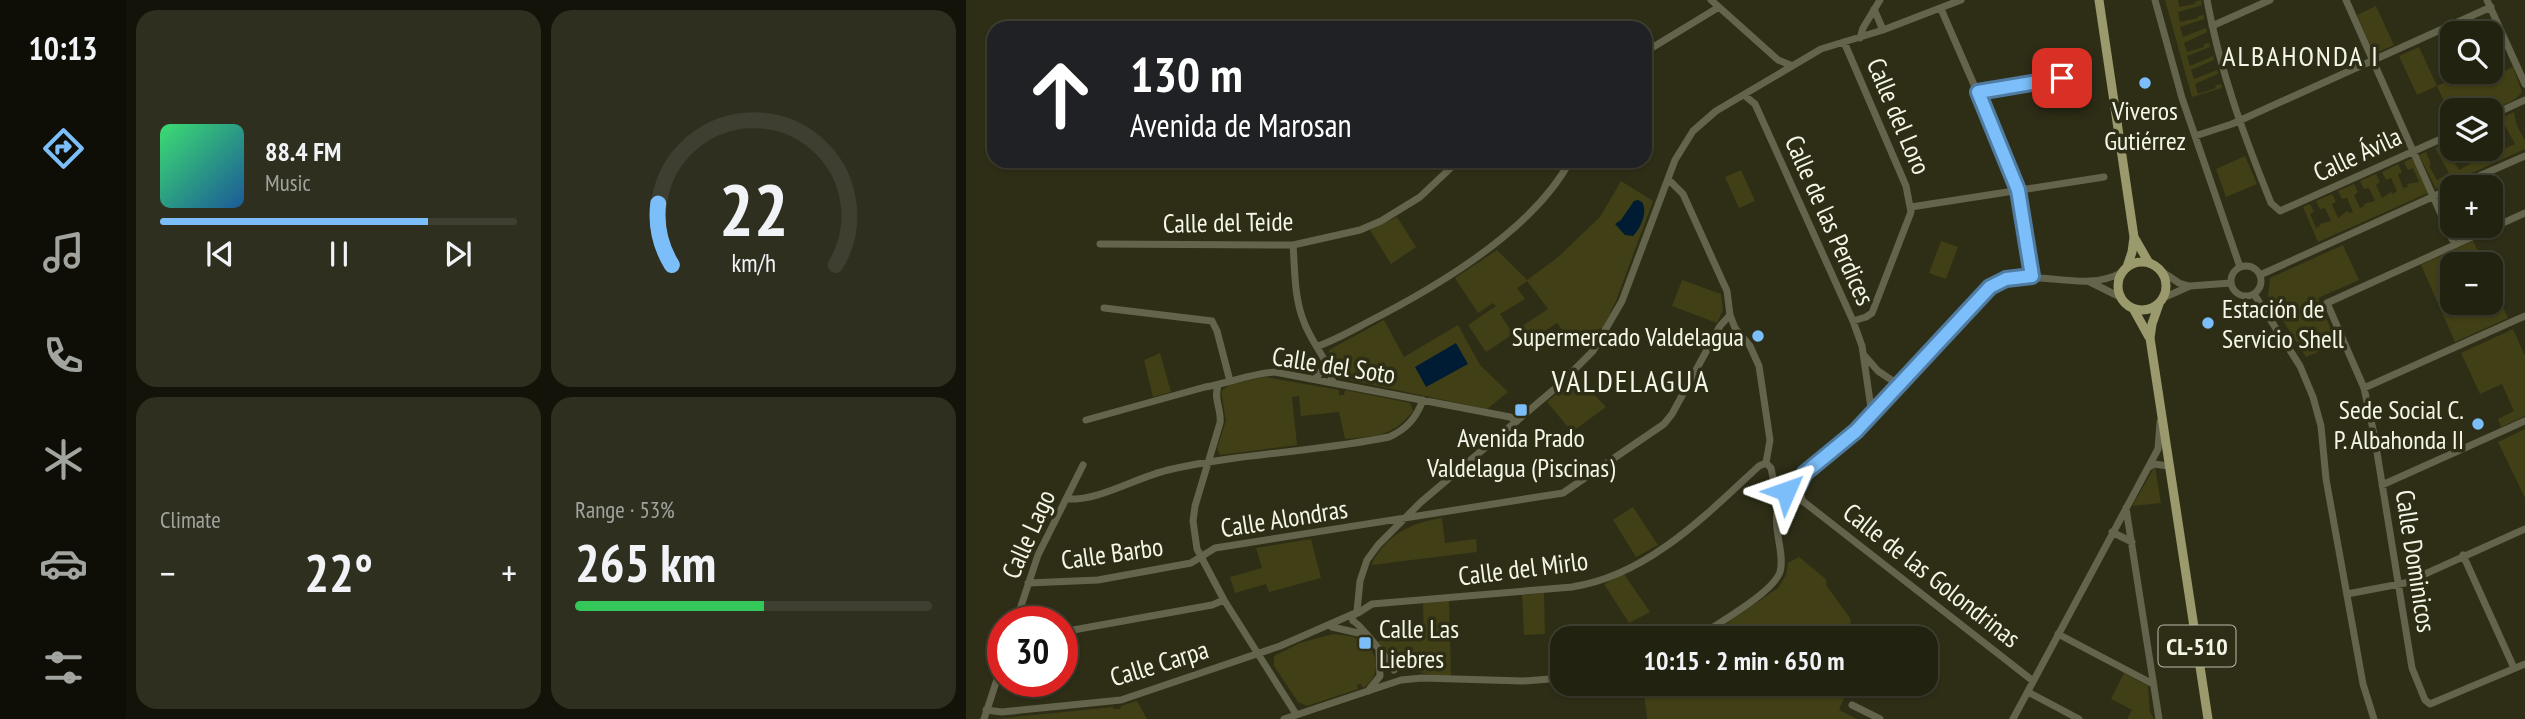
<!DOCTYPE html>
<meta charset="utf-8">
<style>
:root{--surface:#221;--page:#2e2f1f;--text:#f1f3f6;--muted:#a2a49f;--line:#3f3f31;--accent:#7bbef9}
body{margin:0;font-family:"PT Sans Narrow",sans-serif;background:var(--page);color:var(--text);height:100vh;display:flex;flex-direction:column;font-size:26px;white-space:nowrap}
*{box-sizing:border-box;margin:0}
p{font-size:23px;color:var(--muted)}
.icon{flex:none;width:38px;height:38px;fill:none;stroke:currentColor;stroke-width:2;stroke-linecap:round;stroke-linejoin:round}
.map{position:relative;flex:1;overflow:hidden}
.panel{display:flex;flex-direction:column;gap:10px;padding:10px;background:#131309;width:840px}
.panel>*{flex:none}
.top-card{position:absolute;left:21px;top:21px;width:665px;height:147px;border-radius:21px;box-shadow:0 2px 5px #0004,0 0 0 2px var(--line);background:#202124;color:#fff;overflow:hidden}
.fabs{position:absolute;left:1474px;top:21px;display:grid;gap:14px}
.fabs a{display:grid;place-items:center;width:63px;height:63px;border-radius:14px;background:var(--surface);box-shadow:0 2px 5px #0004,0 0 0 2px var(--line);font-size:35px}
.speed{position:absolute;left:21px;top:606px;display:flex;gap:14px;font-size:35px;font-weight:700;text-align:center}
.speed>*{display:grid;place-content:center;width:91px;height:91px;border-radius:50%;background:var(--surface);box-shadow:0 2px 5px #0004,0 0 0 2px var(--line);line-height:1}
.speed .limit{border:10px solid #d22;background:#fff;color:#111}
.pin{position:absolute;display:grid;place-items:center;width:60px;height:60px;color:#fff;margin:-30px;border-radius:14px;box-shadow:0 4px 10px #0006}
.me{position:absolute;width:77px;margin:-38px;rotate:47deg;stroke-linejoin:round;filter:drop-shadow(0 0 5px #0008)}
.turn{display:flex;align-items:center;gap:24px;height:147px;padding:0 28px;font-size:32px}
.turn .icon{width:91px;height:91px;stroke-width:2.5}
.turn b{display:block;font-size:49px;line-height:60px}
.big{font-size:52px;font-weight:700;line-height:1.1}
.panel .card{flex:1;display:flex;flex-direction:column;justify-content:center;gap:10px;min-width:0;padding:0 24px;border-radius:21px;background:var(--page)}
.panel .dial{align-items:center;gap:0}
.dial svg{height:182px;overflow:visible;fill:none;stroke:var(--line);stroke-width:7;stroke-linecap:round;text-anchor:middle}
.dial text{fill:var(--text);stroke:none}
.song{display:flex;align-items:center;gap:21px}
.cover{width:84px;height:84px;border-radius:10px;background:linear-gradient(135deg,hsl(140 70% 55%),hsl(210 70% 35%))}
.played{height:7px;border-radius:4px;background:linear-gradient(90deg,var(--accent) 75%,var(--line) 75%)}
.keys{display:flex;justify-content:space-around;direction:ltr}
.heat{display:flex;justify-content:space-between;align-items:center;font-size:38px;direction:ltr}
.charge{height:10px;border-radius:5px;background:linear-gradient(90deg,#34c759 53%,var(--line) 0)}
.panel .tiles{flex:1;display:grid;gap:10px;grid-template-columns:repeat(2,1fr)}
.trip{position:absolute;left:584px;top:626px;width:388px;height:70px;border-radius:21px;background:var(--surface);box-shadow:0 2px 5px #0004,0 0 0 2px var(--line);font-weight:700;line-height:70px;text-align:center}
main{display:flex;flex:1;min-height:0}
.tab-bar{display:flex;flex-direction:column;width:126px;justify-content:space-around;align-items:center;background:#0e0e07;color:var(--muted)}
.tab-bar .icon{width:49px;height:49px}
.tab-bar .selected{color:var(--accent)}
.tab-bar b{font-size:32px;color:var(--text)}
.map>svg:first-child{display:block}
</style>
<main>
<nav class="tab-bar">
<b>10:13</b>
<svg class="icon selected" aria-label="directions" viewBox="0 0 24 24"><path d="M12 3l9 9-9 9-9-9zM9 14v-3h6M13 9l2 2-2 2"/></svg>
<svg class="icon" aria-label="music" viewBox="0 0 24 24"><path d="M9 18V5l10-2v13"/><circle cx="6" cy="18" r="3"/><circle cx="16" cy="16" r="3"/></svg>
<svg class="icon" aria-label="phone" viewBox="0 0 24 24"><path d="M5 4h4l2 5-3 2q2 4 5 5l2-3 5 2v4C11 20 4 13 5 4z"/></svg>
<svg class="icon" aria-label="climate" viewBox="0 0 24 24"><path d="M12 3v18M4 7l16 10M4 17L20 7"/></svg>
<svg class="icon" aria-label="car" viewBox="0 0 24 24"><path d="M5 17H2v-5l4-1 3-4h7l3 4 3 1v5h-3M9 17h6M6 11h13"/><circle cx="7" cy="17" r="2"/><circle cx="17" cy="17" r="2"/></svg>
<svg class="icon" aria-label="filters" viewBox="0 0 24 24"><path d="M4 7h16M4 17h16"/><circle cx="9" cy="7" r="2"/><circle cx="15" cy="17" r="2"/></svg>
</nav>
<section class="panel">
<div class="tiles">
<div class="card">
<div class="song"><i class="cover"></i><div><b>88.4 FM</b><p>Music</p></div></div>
<div class="played"></div>
<div class="keys"><svg class="icon" aria-label="previous" viewBox="0 0 24 24"><path d="M18 5L8 12l10 7zM5 5v14"/></svg><svg class="icon" aria-label="pause" viewBox="0 0 24 24"><path d="M8 5v14M16 5v14"/></svg><svg class="icon" aria-label="next" viewBox="0 0 24 24"><path d="M6 5l10 7-10 7zM19 5v14"/></svg></div>
</div>
<div class="card dial"><svg viewBox="0 0 100 80">
<path d="M14 69A42 42 0 1 1 86 69"/>
<path d="M14 69A42 42 0 0 1 8 42" stroke="#7bbef9"/>
<text x="50" y="56" font-size="32" font-weight="700">22</text>
<text x="50" y="72" font-size="11">km/h</text>
</svg></div>
<div class="card"><p>Climate</p>
<div class="heat"><a>−</a><b class="big">22°</b><a>+</a></div>
</div>
<div class="card"><p>Range · 53%</p><b class="big">265 km</b><div class="charge"></div></div>
</div>
</section>
<div class="map">
<svg width="1559" height="719" viewBox="0 0 1559 719">
<rect width="100%" height="100%" fill="#2e2e17"/>
<path fill="#403f15" d="M1199,0h13l1,7 16,-3v-2l6,-2 1,5 -24,7 2,10 18,-4v-2l6,-1v4l-24,8 3,10 23,-9 1,4 -23,11 3,9 17,-5v-3l5,-1 1,4 -23,9 3,10 23,-10 1,4 -23,10 3,9 23,-9 1,4 -23,10 3,10 18,-6 -1,-3 6,-1 1,4 -30,9z
M1410,6l18,39 -20,9 -17,-39z
M1453,47l18,39 19,-9 -2,-5h24l5,9 30,-14 9,25c-15,20 -48,18 -70,18v9l-15,-33 -20,9 -18,-39z
M1548,112l3,14 8,14v9l-89,40 -17,-34 7,-3 5,12 -2,2 8,14 12,-7 -14,-25 13,-6 3,14 8,14 12,-7 -6,-14h-2h11l7,11 12,-6 -3,-7v-24l2,-1c5,10 5,17 10,28l13,-6 -14,-26z
M1279,156l12,28 -31,13 -10,-28z
M1446,158l16,35 -110,49 -15,-35 7,-3 4,8 -4,2 6,14 4,-2v-2l11,-3 -6,-13 -5,1 -4,-8 16,-7 4,8 -4,2 6,14 9,-7 2,2 4,-1 -6,-14 -5,1 -4,-8 16,-7 4,8 -4,3 6,13 4,-2v-2l11,-3 -6,-13 -5,1 -4,-8 16,-7 4,8 -4,3 6,13 9,-6 2,2 4,-3 -6,-13 -5,2 -4,-8 16,-8 4,8 -4,2 5,14 5,-1 -1,-3 12,-2 -6,-14 -5,2 -4,-8z
M775,170l14,31 -16,7 -14,-31z
M655,181l32,20 -37,100 -13,27 -21,5 -10,9 -15,-19 -32,21 -9,-14 32,-21 -21,-28 -10,7 8,11 -25,15 13,20 -27,18 -18,-27 28,-19 -3,-3 -15,10 -23,-35 42,-28 30,30 30,-22 43,-41z
M431,217l19,30 -25,17 -21,-34z
M975,241l17,6 -12,32 -17,-6z
M1507,241l11,23h-32v39h38v-24l18,39 -53,24 -34,-77z
M1377,245l16,35 -41,18 19,46 -31,13 -38,-60 2,-19z
M716,280l39,14 2,16 -6,13 -45,-17z
M418,320l20,37 54,-32 22,40 28,27 -21,17 -143,-30 -15,-23v-6z
M1547,329l12,27v60l-24,11 -3,-8 16,-8 -12,-27 -22,10 -19,-41z
M194,353l11,39 -18,5 -9,-37z
M611,376l29,31 -34,25 -25,-30z
M299,377l74,13v5h5l1,-5 65,13 3,8c-21,26 -37,25 -68,28l-6,-27 -38,4 -2,-20 -7,1 5,48 -77,10 -3,-7 9,-27 -5,-30 8,-6z
M1559,429v69l-27,-56z
M1189,467l6,36 -29,3 22,-38z
M667,507l25,38 -22,12 -23,-37z
M476,518l3,25 31,-4 1,13 -106,13c15,-30 39,-42 71,-47z
M345,539l10,39 -52,14 -3,-8 -31,9 -5,-16 32,-9 -6,-20z
M833,557l28,23 -1,5 24,33 3,21h-149l74,-51 8,-13 2,-12z
M658,574l26,38 -21,11 -25,-39z
M578,593l1,41 -21,1 -2,-40z
M483,600l2,76c-34,-1 -53,-7 -74,-35l47,-2 -1,-36z
M367,634c7,1 16,1 23,4 22,8 28,37 7,50l-2,-4 -4,1 1,4 -51,17 -9,-4 -24,-36v-10l26,-13z
M1158,673l24,13 2,26 4,7h-27l5,-9 -21,-11z
M677,684h196l-2,3 10,5 -8,18 18,9h-210z
M171,701l10,18h-152l118,-12 1,2h6l1,-3z"/>
<path fill="#001c34" d="M672,200l4,2c6,10 -1,26 -9,34l-8,-1 -10,-11 6,-4 13,-19z
M490,343l12,21 -42,23 -11,-20z"/>
<g fill="none" stroke-linecap="round" stroke-linejoin="round">
<path stroke="#64644d" stroke-width="7" d="M745,0l67,60 15,6
M1189,0l27,98 58,169
M1241,0c13,71 37,136 64,203l9,8 172,-77
M1380,0l106,239
M1521,0l38,84
M908,9l9,21
M975,9l71,163 6,18 14,87
M1246,26l58,-26
M894,38l3,-10 17,-28
M878,42l62,144 5,26 -39,101 -6,4 -13,4
M679,52l74,-45
M1012,92l110,-18
M778,95l11,9 98,217 9,25 10,69
M1524,116l35,-16
M1229,136l37,-12 259,-117
M702,179l15,15 44,97 3,24 5,13 15,18 9,20 11,74 -4,23
M1488,187l71,-31
M945,207l193,-30
M1559,213l-198,90 37,85 10,46 38,234 13,32 5,4 95,-40
M134,244l193,1 67,-15 21,-9 39,-24 38,-36
M327,245c2,25 1,53 11,77 8,22 24,37 29,60
M1265 281a15 15 0 1 1 30 0a15 15 0 1 1-30 0Z
M1195,271l18,12 10,3
M1294,275l192,-87
M1124,282l30,15
M1288,294l46,72 13,31 8,29 5,53 37,205 11,35
M1197,298l27,-12 41,-3
M138,308l108,13 5,10 13,50
M747,340l33,1
M352,346c17,-6 33,-15 48,-23 69,-35 167,-93 204,-162
M898,355l14,16 21,14
M349,379l9,-11
M252,386c-5,12 4,25 2,37l-25,83 -2,15 4,28 27,51 72,114
M1398,388l161,-72
M120,420l119,-33c23,-4 45,-13 70,-15l235,45 7,4
M800,463l5,5 4,20 12,6
M1183,467l5,-3 14,2
M826,484l7,-8 57,-45 134,-144c42,-24 89,8 131,-14
M1416,485l143,-64
M824,496l14,6 229,179
M100,499c34,2 68,-21 102,-29 73,-17 148,-18 221,-33 18,-8 27,-19 34,-37
M837,502l-5,-15 6,-12
M1160,508l33,211
M1146,532l20,10
M1497,555l51,113
M62,583l70,-3 93,-17 24,-15 348,-55 101,-69 8,-10 48,-88 10,-11
M1381,594l58,-11 120,-54
M392,613l14,-9 200,-17c75,-11 134,-72 187,-121l7,-3
M50,621l22,-66 45,-90
M366,627l35,8
M96,632l150,-27 12,-5
M1092,634l95,50
M729,639c20,-14 78,-46 85,-67 7,-24 -18,-62 10,-76
M428,670c-3,-7 -35,-47 -41,-49l-1,-3 5,-7 3,-30 7,-21 11,-15 43,-43 137,-116 35,-35 29,-50 53,-141 18,-29 23,-20 105,-62 62,-19 78,-30
M402,691l12,-15 -1,-24
M1062,692l51,27
M886,705l28,14
M20,710l16,2 119,-12 159,-54 73,-32
M18,719l19,-58
M318,719l117,-39 21,-2 101,3 40,-3
M1047,719l145,-270 2,-27"/>
<path stroke="#9a9a6c" stroke-width="9" d="M1133,0l35,237 -2,15 -5,15
M1168,237l15,26
M1152 286a24 24 0 1 1 48 0a24 24 0 1 1-48 0Z
M1193,304l-7,20 -2,14 58,381
M1168,310l15,27"/>
</g>
<g fill="none" stroke-linecap="round" stroke-linejoin="round">
<defs>
<path id="route" d="M820,491l4,-7 8,3 7,-14 51,-42 134,-144 16,-8 26,-3 -14,-86 -40,-98 84,-14"/>
</defs>
<use href="#route" stroke="#507ca2" stroke-width="18"/>
<use href="#route" stroke="#7bbef9" stroke-width="12"/>
</g>
<g fill="#7bbef9" stroke="#2e2e17" stroke-width="2.5">
<circle cx="1179" cy="83" r="7"/>
<circle cx="1242" cy="323" r="7"/>
<circle cx="792" cy="336" r="7"/>
<rect x="548" y="403" width="14" height="14" rx="3.5"/>
<circle cx="1512" cy="424" r="7"/>
<rect x="392" y="636" width="14" height="14" rx="3.5"/>
</g>
<g text-anchor="middle" dominant-baseline="central" stroke-width="7" stroke-linejoin="round" paint-order="stroke">
<rect fill="#2e2e17" stroke="#b9baa9" stroke-width="2" x="1192.5" y="625.5" width="77" height="41" rx="5"/>
<g font-size="24" font-weight="bold" fill="#f5f6e7">
<text x="1231" y="646">CL-510</text>
</g>
<g font-size="26" fill="#f5f6e7" stroke="#2e2e17">
<text x="1179" y="110">Viveros<tspan x="1179" dy="30">Gutiérrez</tspan></text>
<text x="1256" y="308" text-anchor="start">Estación de<tspan x="1256" dy="30">Servicio Shell</tspan></text>
<text x="778" y="336" text-anchor="end">Supermercado Valdelagua</text>
<text x="1498" y="409" text-anchor="end">Sede Social C.<tspan x="1498" dy="30">P. Albahonda II</tspan></text>
<text x="555" y="437">Avenida Prado<tspan x="555" dy="30">Valdelagua (Piscinas)</tspan></text>
<text x="413" y="628" text-anchor="start">Calle Las<tspan x="413" dy="30">Liebres</tspan></text>
</g>
<g font-size="26" fill="#f5f6e7" stroke="#2e2e17">
<text transform="translate(933 116) rotate(67)">Calle del Loro</text>
<text transform="translate(1391 154) rotate(-25)">Calle Ávila</text>
<text transform="translate(864 220) rotate(66)">Calle de las Perdices</text>
<text transform="translate(262 222) rotate(-1)">Calle del Teide</text>
<text transform="translate(368 365) rotate(9)">Calle del Soto</text>
<text transform="translate(318 518) rotate(-9)">Calle Alondras</text>
<text transform="translate(62 534) rotate(-66)">Calle Lago</text>
<text transform="translate(146 553) rotate(-8)">Calle Barbo</text>
<text transform="translate(1450 561) rotate(81)">Calle Dominicos</text>
<text transform="translate(557 568) rotate(-7)">Calle del Mirlo</text>
<text transform="translate(966 575) rotate(38)">Calle de las Golondrinas</text>
<text transform="translate(193 663) rotate(-17)">Calle Carpa</text>
</g>
<g font-size="28" letter-spacing="2" fill="#f5f6e7" stroke="#2e2e17">
<text x="1335" y="55">ALBAHONDA I</text>
</g>
<g font-size="30" letter-spacing="2" fill="#f5f6e7" stroke="#2e2e17">
<text x="665" y="380">VALDELAGUA</text>
</g>
</g>
</svg>
<div class="fabs">
<a><svg class="icon" aria-label="search" viewBox="0 0 24 24"><circle cx="10" cy="10" r="6"/><path d="M15 15l6 6"/></svg></a>
<a><svg class="icon" aria-label="layers" viewBox="0 0 24 24"><path d="M12 4l9 5-9 5-9-5zM3 14l9 5 9-5"/></svg></a>
<a>+</a>
<a>−</a>
</div>
<div class="speed"><div class="limit">30</div></div>
<div class="pin" style="left:1096px;top:78px;background:#d93025"><svg class="icon" aria-label="arrive" viewBox="0 0 24 24"><path d="M6 21V4h12l-3 4 3 4H6"/></svg></div>
<svg class="me" style="left:820px;top:491px" viewBox="-20 -20 40 40"><path d="M0-17L14 15 0 8-14 15z" fill="#7bbef9" stroke="#fff" stroke-width="4"/></svg>
<div class="trip">10:15 · 2 min · 650 m</div>
<div class="top-card">
<div class="turn"><svg class="icon" aria-label="ahead" viewBox="0 0 24 24"><path d="M12 20V5M6 11l6-6 6 6"/></svg><div><b>130 m</b>Avenida de Marosan</div></div>
</div>
</div>
</main>
